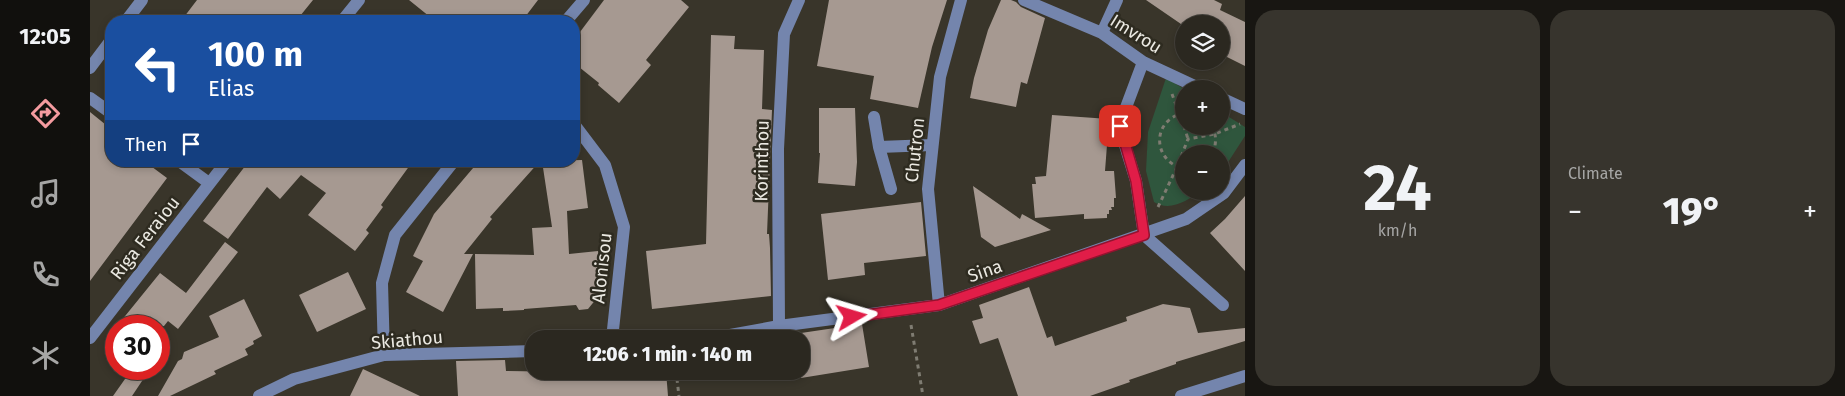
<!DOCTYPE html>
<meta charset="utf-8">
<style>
:root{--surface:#2b2820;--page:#37342d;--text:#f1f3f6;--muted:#a6a6a5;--line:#47443e;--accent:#f49b9f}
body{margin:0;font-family:"Fira Sans",sans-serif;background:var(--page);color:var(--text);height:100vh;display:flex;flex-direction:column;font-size:19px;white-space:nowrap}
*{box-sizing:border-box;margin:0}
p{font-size:16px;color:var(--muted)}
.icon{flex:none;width:28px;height:28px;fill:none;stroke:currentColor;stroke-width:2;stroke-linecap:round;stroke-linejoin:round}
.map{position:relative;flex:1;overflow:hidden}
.side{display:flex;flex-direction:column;gap:10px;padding:10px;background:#181612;width:600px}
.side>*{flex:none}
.top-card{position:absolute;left:15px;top:15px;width:475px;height:152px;border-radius:20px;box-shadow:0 2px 8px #0003,0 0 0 1px var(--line);background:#1a4fa0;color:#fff;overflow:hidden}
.fabs{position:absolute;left:1085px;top:15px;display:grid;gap:10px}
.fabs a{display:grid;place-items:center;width:55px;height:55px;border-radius:50%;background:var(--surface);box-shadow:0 2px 8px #0003,0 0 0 1px var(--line);font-size:25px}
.speed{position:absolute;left:15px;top:315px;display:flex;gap:10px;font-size:25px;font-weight:700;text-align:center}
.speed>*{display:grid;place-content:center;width:65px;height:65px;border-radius:50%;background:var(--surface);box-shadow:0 2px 8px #0003,0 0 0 1px var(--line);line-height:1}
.speed .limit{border:8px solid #d22;background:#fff;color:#111}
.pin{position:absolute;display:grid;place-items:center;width:42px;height:42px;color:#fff;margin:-21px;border-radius:10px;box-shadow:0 2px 8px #0006}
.me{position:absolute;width:55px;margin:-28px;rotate:83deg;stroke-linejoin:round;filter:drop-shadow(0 0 4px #0008)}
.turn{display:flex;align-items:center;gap:18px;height:105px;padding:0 20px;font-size:22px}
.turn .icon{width:65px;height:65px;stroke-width:2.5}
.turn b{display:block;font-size:35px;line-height:42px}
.then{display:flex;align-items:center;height:48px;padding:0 20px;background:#0003;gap:10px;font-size:19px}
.big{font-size:38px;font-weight:800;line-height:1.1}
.side .widget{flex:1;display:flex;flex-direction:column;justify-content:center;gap:8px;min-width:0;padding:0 18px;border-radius:20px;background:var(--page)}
.side .dial{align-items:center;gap:0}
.dial b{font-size:65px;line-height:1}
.heat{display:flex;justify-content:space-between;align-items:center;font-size:28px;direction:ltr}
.side .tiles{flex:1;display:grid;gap:10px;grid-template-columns:repeat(2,1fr)}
.trip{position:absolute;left:435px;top:330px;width:285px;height:50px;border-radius:20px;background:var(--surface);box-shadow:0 2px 8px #0003,0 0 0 1px var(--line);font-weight:800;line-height:50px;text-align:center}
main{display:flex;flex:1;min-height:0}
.tab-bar{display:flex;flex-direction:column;width:90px;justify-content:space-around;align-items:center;background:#11100d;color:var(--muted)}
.tab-bar .icon{width:35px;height:35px}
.tab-bar .current{color:var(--accent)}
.tab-bar b{font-size:22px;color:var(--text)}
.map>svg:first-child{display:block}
</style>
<main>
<nav class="tab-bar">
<b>12:05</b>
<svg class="icon current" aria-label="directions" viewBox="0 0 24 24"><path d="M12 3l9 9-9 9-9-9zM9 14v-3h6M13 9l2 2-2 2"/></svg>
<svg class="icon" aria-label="music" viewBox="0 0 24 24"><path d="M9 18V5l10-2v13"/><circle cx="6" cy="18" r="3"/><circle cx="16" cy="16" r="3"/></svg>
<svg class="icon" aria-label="phone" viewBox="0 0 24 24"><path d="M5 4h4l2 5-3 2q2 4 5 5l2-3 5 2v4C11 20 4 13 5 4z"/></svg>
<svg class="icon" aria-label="climate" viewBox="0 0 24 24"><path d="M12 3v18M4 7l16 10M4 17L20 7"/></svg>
</nav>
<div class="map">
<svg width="1155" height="396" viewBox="0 0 1155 396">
<rect width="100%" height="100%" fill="#39352a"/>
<path fill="#2f563d" d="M1076,78l18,11v37h37v-14l24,15v9l-24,37v-19h-37v37h16c-13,10 -30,21 -46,11l-8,-31 2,-39z"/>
<path fill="#a69991" d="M107,0h116l-17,21h-115z
M319,0h129l-16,21h-87z
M514,0h77l8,7 -43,53 5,5 -32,38 -21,-18 1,-2 -25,-20v-23z
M739,0h118l-15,47 -14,61 -48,-9 4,-23 -57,-10z
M911,0h10l5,2 5,5 24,11 -18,66 -6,-2 -5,25 -46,-9 4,-20 14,-48z
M1056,0h68l8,4 -2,6 25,12v44l-24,-12v-30h-40z
M621,35l24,1 -1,13 30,1 -2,59 10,1 -5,124h2l1,14 1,48 -119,13 -6,-58 60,-7z
M729,108h36l2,54 -2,24 -37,-3 2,-30h-1z
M0,112l21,17v32h33l23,17 -77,103z
M962,115l57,4 -4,52h9l2,27h-2v9h-3l1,3h-3v4h-2v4l-23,1v-5l-49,4 -3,-34h4l-1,-7 11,-1z
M492,160l6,48 -21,3 2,43 29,-3 3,42 -13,16 -9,1 -3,-5 -52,4v1l-21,1v-3l-27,1 -1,-55 59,1 -2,-27 20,-1 -10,-66z
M159,161h164l-32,44 2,2 -17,23 3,3 -14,18 -47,-36 18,-22 -25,-18 -21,24 -13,-12 -39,52 -25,-18z
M389,161h61l-50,56 2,2 -28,35h9l-30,58 -37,-20 17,-31 -10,-5 21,-42z
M883,186l47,33 2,-5 29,16 -56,17 -14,-10z
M1155,196v75l-35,-38 15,-14z
M831,202l5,54 -62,7 1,12 -37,5 -7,-66z
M135,242l13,10 -60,77 -10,-8 -4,5h-47l43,-53 26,20z
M258,272l18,37 -49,23 -18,-37z
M939,287l18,51 5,-2 3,10 72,-25 -1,-4 37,-13 27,4 8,25 47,-5v13l-69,21v2l-47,16 1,2 -40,14h-72l-20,-58 -18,6 -8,-23 11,-3 -4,-13z
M154,299l18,37 -9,5 1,3 -9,5 3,6 -34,16 2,3 -46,22h-12l20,-35 4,-2 2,-7 35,-15 -10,-21z
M772,324l7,43 -68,11v-45z
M415,360l1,11 65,1v4l46,-5h49l2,25h-210l-2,-35z
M57,369h3l-18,27h-19l12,-17z
M273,369l57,27h-70z"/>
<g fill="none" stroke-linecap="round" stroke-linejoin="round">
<path stroke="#7f7c72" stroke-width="3" stroke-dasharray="4 4" stroke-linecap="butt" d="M1082,94l12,32
M1094,113c-33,7 -32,48 0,56
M1094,126l4,13
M1122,126c5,9 4,18 1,28
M1068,207l19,-40 11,-28 27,-5 25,-10
M821,325l12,71
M586,371l3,25"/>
<path stroke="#7485ad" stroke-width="12" d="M934,0l78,33 41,29 58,27
M36,21l16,-21
M252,21l17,-21
M476,21l18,-21
M1012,33l15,-33
M1053,62l-24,64 17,55 8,54 79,70
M0,68l21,-28
M0,98l21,15
M1131,98l24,11
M784,117l5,30 12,42
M484,124l31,41 19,62 -12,112
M789,147l53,-2
M89,161l30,22
M849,305l-11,-116 12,-112 21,-77
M689,326l-1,-177 6,-115 15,-34
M0,338l137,-177
M618,339l71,-13 160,-21 247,-86 38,-26 21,-28
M294,355l-2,-72 13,-48 59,-74
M169,396l35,-17 90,-24 150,-4
M1091,396l64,-20"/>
</g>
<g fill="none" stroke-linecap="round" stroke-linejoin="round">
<defs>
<path id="route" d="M762,317l87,-12 205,-70 -8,-54 -16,-55"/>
</defs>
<use href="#route" stroke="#92132f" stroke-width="12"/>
<use href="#route" stroke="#e11d48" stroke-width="9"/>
</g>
<g text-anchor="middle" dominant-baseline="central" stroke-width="5" stroke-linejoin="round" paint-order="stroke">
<g font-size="18" fill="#ebe9e2" stroke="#2e2b20">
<text transform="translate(1046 34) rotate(32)">Imvrou</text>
<text transform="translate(825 150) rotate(-84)">Chutron</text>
<text transform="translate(672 161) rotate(-89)">Korinthou</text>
<text transform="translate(55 238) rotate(-52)">Riga Feraiou</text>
<text transform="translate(512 268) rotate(-84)">Alonisou</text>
<text transform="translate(895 271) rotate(-19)">Sina</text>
<text transform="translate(317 340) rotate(-5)">Skiathou</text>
</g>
</g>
</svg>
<div class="fabs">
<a><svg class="icon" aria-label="layers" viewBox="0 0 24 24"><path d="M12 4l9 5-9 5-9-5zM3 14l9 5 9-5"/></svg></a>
<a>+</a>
<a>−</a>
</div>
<div class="speed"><div class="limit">30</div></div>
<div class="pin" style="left:1030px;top:126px;background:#d93025"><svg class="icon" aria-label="arrive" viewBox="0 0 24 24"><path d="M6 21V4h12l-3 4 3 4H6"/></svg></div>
<svg class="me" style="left:762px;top:317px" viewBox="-20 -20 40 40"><path d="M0-17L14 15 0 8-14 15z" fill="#e11d48" stroke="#fff" stroke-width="4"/></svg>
<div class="trip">12:06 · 1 min · 140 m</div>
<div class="top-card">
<div class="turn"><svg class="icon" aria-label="left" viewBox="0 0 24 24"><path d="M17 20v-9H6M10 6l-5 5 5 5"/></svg><div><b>100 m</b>Elias</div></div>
<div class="then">Then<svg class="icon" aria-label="arrive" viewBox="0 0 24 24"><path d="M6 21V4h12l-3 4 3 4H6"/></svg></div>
</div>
</div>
<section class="side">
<div class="tiles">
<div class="widget dial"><b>24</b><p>km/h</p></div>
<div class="widget"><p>Climate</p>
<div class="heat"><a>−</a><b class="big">19°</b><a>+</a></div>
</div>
</div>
</section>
</main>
